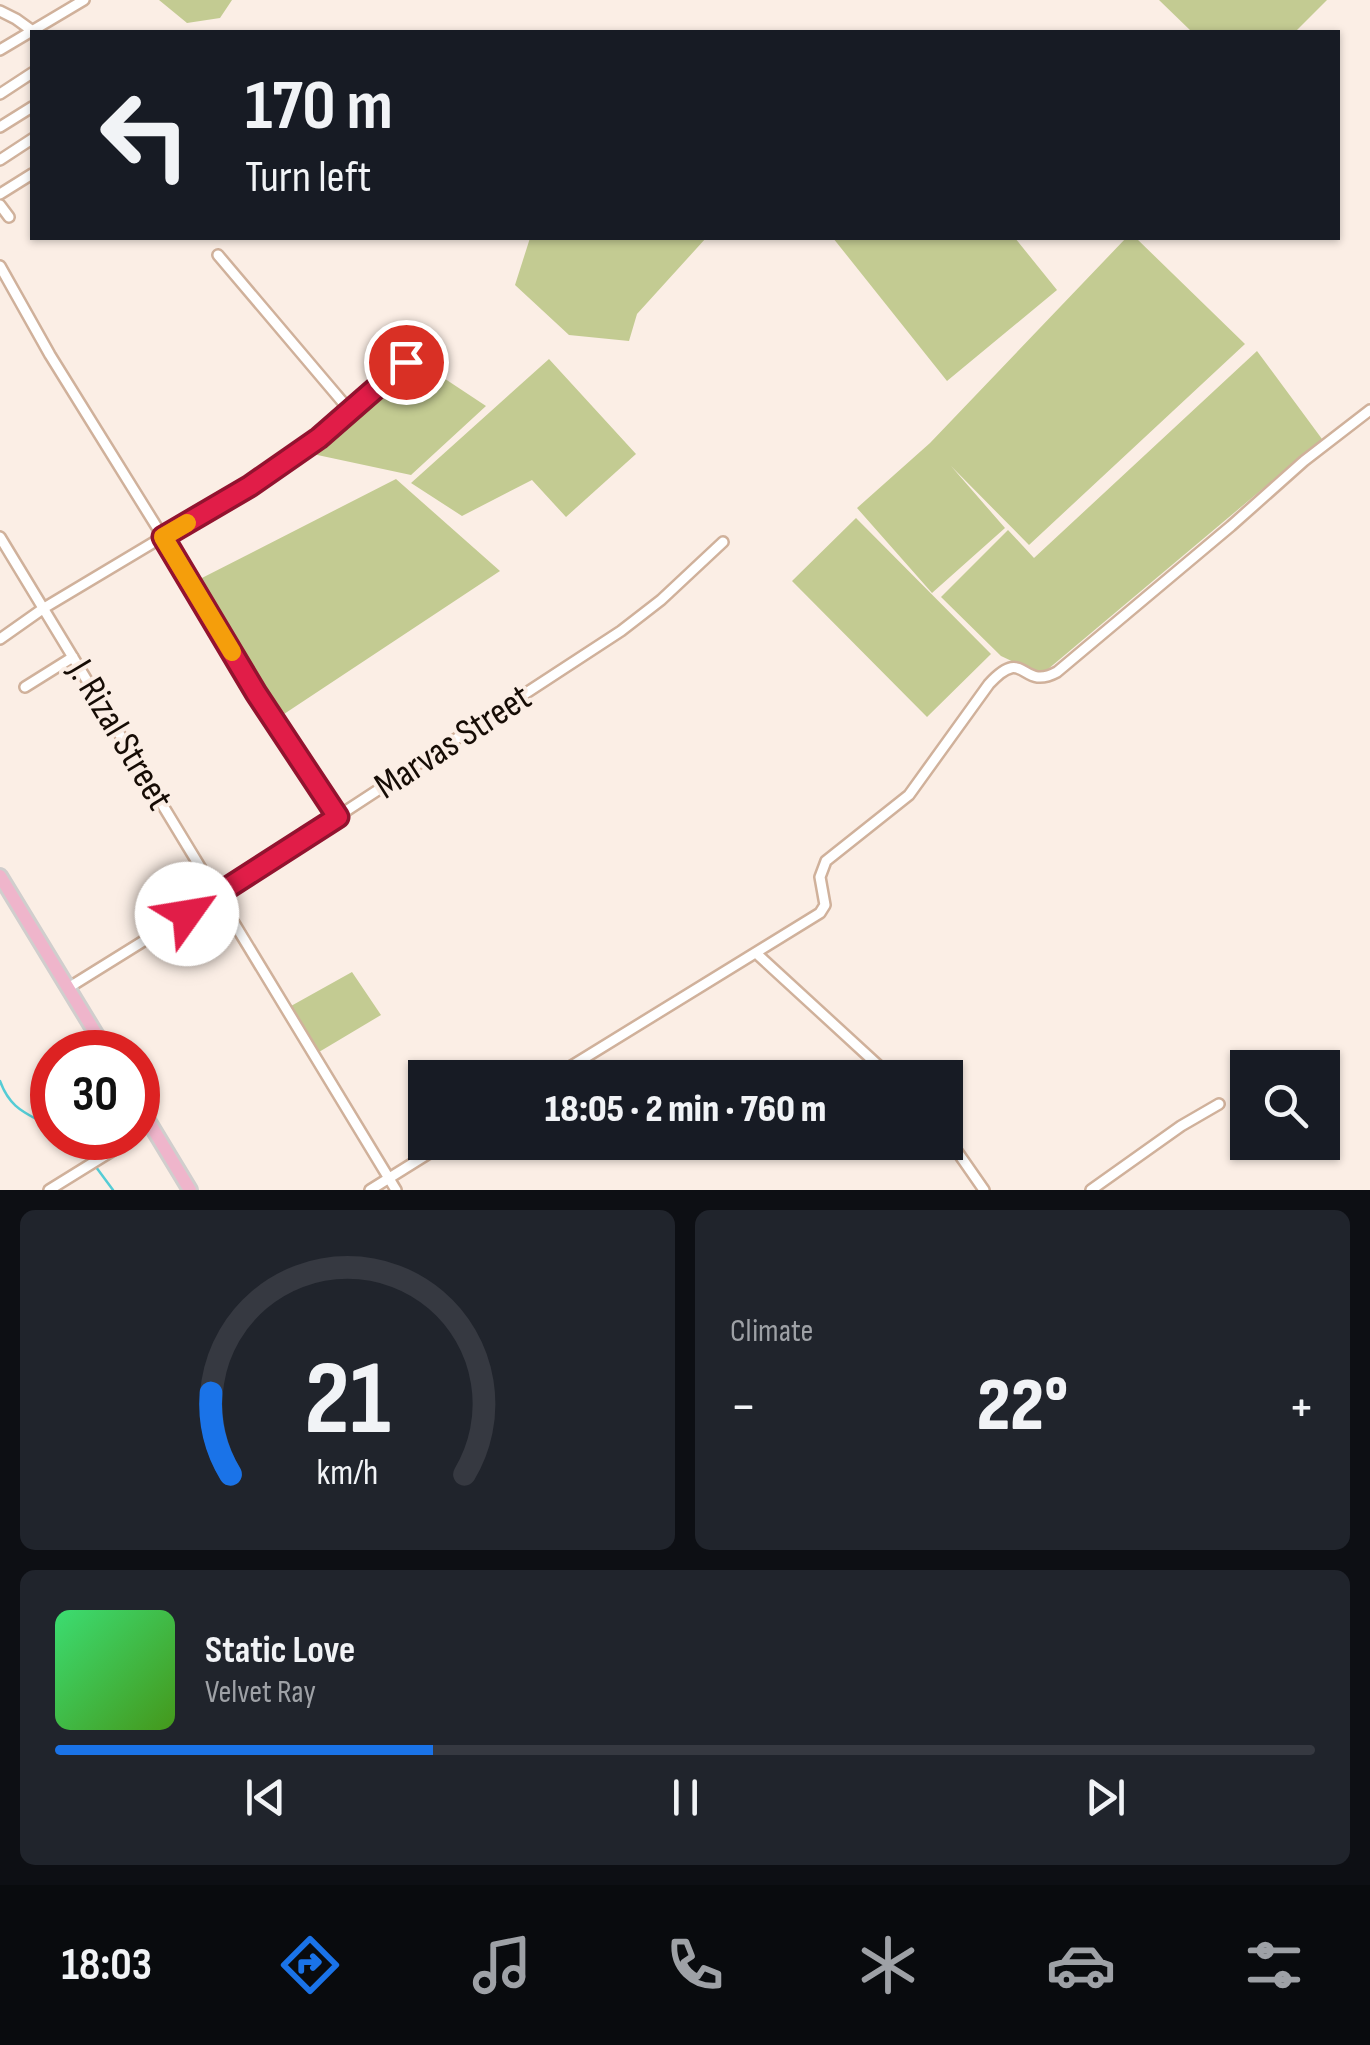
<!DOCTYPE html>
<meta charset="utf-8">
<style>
:root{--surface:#171b24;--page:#20242c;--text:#f1f3f6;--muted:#9ea1a6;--line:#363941;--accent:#1a73e8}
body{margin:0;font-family:"Sofia Sans Condensed",sans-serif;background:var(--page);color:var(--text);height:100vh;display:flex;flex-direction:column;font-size:38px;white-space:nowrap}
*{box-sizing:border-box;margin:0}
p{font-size:32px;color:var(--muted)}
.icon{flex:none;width:55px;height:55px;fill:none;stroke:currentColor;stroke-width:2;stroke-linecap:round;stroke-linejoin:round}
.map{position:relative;height:1190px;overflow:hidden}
.drawer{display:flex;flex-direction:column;gap:20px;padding:20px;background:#0d0f14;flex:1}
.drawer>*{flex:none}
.guide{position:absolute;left:30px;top:30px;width:1310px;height:210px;border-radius:0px;box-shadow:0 2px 8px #0004;background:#171b24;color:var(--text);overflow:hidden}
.controls{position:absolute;left:1230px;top:1050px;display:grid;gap:20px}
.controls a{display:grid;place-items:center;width:110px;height:110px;border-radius:0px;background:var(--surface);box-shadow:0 2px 8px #0004;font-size:50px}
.speed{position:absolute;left:30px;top:1030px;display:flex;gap:20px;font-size:50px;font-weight:700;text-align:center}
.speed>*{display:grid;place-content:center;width:130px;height:130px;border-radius:50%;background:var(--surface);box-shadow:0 2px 8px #0004;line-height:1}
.speed .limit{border:15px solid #d22;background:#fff;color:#111}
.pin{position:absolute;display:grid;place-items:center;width:85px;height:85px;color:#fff;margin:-42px;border:5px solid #fff;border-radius:50%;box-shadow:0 2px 10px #0007}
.me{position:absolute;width:110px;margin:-55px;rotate:58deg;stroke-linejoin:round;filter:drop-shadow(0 0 8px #0008)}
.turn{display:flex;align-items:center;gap:35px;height:210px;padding:0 50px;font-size:45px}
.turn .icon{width:130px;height:130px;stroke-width:2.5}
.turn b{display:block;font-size:70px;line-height:85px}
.big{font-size:75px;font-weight:800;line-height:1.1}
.drawer .widget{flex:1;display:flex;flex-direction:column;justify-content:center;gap:15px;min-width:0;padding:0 35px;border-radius:15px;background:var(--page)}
.drawer .dial{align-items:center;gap:0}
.dial svg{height:260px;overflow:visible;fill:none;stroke:var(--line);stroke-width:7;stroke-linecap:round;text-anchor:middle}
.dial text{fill:var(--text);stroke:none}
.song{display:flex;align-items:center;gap:30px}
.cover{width:120px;height:120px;border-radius:15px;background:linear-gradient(135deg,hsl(140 70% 55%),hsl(100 70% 35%))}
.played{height:10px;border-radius:5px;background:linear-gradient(90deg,var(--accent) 30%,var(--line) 30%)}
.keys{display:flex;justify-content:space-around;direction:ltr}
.heat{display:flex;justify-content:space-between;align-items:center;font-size:55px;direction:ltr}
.drawer .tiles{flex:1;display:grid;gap:20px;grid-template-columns:1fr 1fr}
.widget:last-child{grid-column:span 2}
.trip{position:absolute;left:408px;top:1060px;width:555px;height:100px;border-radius:0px;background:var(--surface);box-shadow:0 2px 8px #0004;font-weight:800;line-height:100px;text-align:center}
.dock{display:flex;height:160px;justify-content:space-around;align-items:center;background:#090b0e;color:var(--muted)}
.dock .icon{width:70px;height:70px}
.dock .active{color:var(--accent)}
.dock b{font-size:45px;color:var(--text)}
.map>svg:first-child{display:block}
</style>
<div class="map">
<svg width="1370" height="1190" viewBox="0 0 1370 1190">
<rect width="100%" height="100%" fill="#fbeee5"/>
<path fill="#c3cb92" d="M159,0h73l-12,18 -33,5z
M1159,0h168l-32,32h-103z
M530,238h176l-69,76 -8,27 -60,-6 -54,-50z
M833,238h182l42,52 -110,91z
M1126,238h10l109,106 -216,201 -78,-79 54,62 -73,65 -75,-85 73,-65z
M1257,351l65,88 -281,236 -40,-19 -60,-59 67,-67 26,28z
M549,359l87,95 -70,63 -34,-37 -70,36 -51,-33z
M418,361l68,45 -75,69 -103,-22z
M396,479l104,92 -219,145 -85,-135z
M856,518l135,136 -64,63 -135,-136z
M352,972l29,43 -62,37 -28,-46z"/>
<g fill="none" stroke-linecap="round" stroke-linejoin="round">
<path stroke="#55ccd5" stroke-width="2.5" d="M0,1081c11,30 28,32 52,47
M65,1138l23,22
M96,1167l17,23"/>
<defs>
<path id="minor" d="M0,11l16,8 18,13
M0,50l84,-50
M0,94l32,-21
M0,127l32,-20
M0,160l32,-21
M0,194l32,-20
M0,205l9,12
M218,255l133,157
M0,266l50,89 113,182 93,156 81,124
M0,537l396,653
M0,639l44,-31 229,-137 78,-59 55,-51
M25,687l48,-30
M756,953l136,125
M68,988l148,-92 405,-265 40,-31 62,-58
M552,1078l268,-165 5,-8 -5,-28 6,-16 83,-66 80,-111c37,-40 31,8 68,-12l174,-146 73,-65 66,-51
M945,1134l39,56
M49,1190l84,-52
M370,1190l77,-48
M1091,1190l90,-64 38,-22"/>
<path id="highway" d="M0,876l107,176
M138,1104l52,86"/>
</defs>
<use href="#minor" stroke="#d0b19b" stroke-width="14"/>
<use href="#highway" stroke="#d0cecd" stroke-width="18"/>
<use href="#minor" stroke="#fff" stroke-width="9"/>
<use href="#highway" stroke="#efb5cb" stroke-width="12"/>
</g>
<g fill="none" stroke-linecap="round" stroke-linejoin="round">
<defs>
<path id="route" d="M187,914l151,-97 -82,-124 -93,-156 87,-51 69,-48 87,-76"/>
</defs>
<use href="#route" stroke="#92132f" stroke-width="25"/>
<use href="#route" stroke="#e11d48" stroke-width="18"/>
<path stroke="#f59e0b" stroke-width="18" d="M187,523l-24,14 69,115"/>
</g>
<g text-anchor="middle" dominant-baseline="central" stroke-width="8" stroke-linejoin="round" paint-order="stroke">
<g font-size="38" fill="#160c05" stroke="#fbeee5">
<text transform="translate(120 735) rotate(59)">J. Rizal Street</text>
<text transform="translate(453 742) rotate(-33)">Marvas Street</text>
</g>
</g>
</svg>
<div class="controls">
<a><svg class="icon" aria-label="search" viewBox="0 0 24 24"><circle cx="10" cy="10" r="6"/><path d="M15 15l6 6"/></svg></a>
</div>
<div class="speed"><div class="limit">30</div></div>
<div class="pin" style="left:406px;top:362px;background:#d93025"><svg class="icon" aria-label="arrive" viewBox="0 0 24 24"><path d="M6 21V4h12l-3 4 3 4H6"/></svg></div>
<svg class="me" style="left:187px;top:914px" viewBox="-20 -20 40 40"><circle r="19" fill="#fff"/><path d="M0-13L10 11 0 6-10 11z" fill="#e11d48"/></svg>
<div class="trip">18:05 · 2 min · 760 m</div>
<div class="guide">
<div class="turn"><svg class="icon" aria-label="left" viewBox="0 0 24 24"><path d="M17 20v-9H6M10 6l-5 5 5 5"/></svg><div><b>170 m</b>Turn left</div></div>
</div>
</div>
<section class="drawer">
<div class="tiles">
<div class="widget dial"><svg viewBox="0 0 100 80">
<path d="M14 69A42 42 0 1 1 86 69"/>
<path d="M14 69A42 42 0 0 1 8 44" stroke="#1a73e8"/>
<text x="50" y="56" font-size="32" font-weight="700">21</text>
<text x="50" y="72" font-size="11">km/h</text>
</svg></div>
<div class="widget"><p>Climate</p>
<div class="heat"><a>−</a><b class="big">22°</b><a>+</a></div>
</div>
<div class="widget">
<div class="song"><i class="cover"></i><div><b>Static Love</b><p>Velvet Ray</p></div></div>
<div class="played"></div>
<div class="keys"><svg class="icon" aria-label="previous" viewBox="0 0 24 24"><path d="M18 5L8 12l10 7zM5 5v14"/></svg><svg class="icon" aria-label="pause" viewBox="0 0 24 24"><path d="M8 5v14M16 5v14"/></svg><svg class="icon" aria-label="next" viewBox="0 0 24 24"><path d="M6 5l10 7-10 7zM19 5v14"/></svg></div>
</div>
</div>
</section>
<nav class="dock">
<b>18:03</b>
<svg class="icon active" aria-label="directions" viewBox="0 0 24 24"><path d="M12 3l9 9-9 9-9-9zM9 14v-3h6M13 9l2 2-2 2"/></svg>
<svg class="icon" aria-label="music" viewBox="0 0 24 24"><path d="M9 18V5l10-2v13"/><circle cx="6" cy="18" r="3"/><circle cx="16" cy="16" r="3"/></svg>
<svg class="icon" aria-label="phone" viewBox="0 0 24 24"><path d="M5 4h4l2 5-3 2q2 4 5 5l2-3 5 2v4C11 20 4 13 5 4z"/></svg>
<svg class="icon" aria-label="climate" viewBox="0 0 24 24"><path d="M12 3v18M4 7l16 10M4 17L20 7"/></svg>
<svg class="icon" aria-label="car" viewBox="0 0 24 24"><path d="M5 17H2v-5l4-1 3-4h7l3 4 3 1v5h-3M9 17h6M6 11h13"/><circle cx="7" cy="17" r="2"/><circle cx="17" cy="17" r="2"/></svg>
<svg class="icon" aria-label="filters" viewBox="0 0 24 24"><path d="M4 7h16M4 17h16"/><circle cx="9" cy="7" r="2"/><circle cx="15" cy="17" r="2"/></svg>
</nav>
